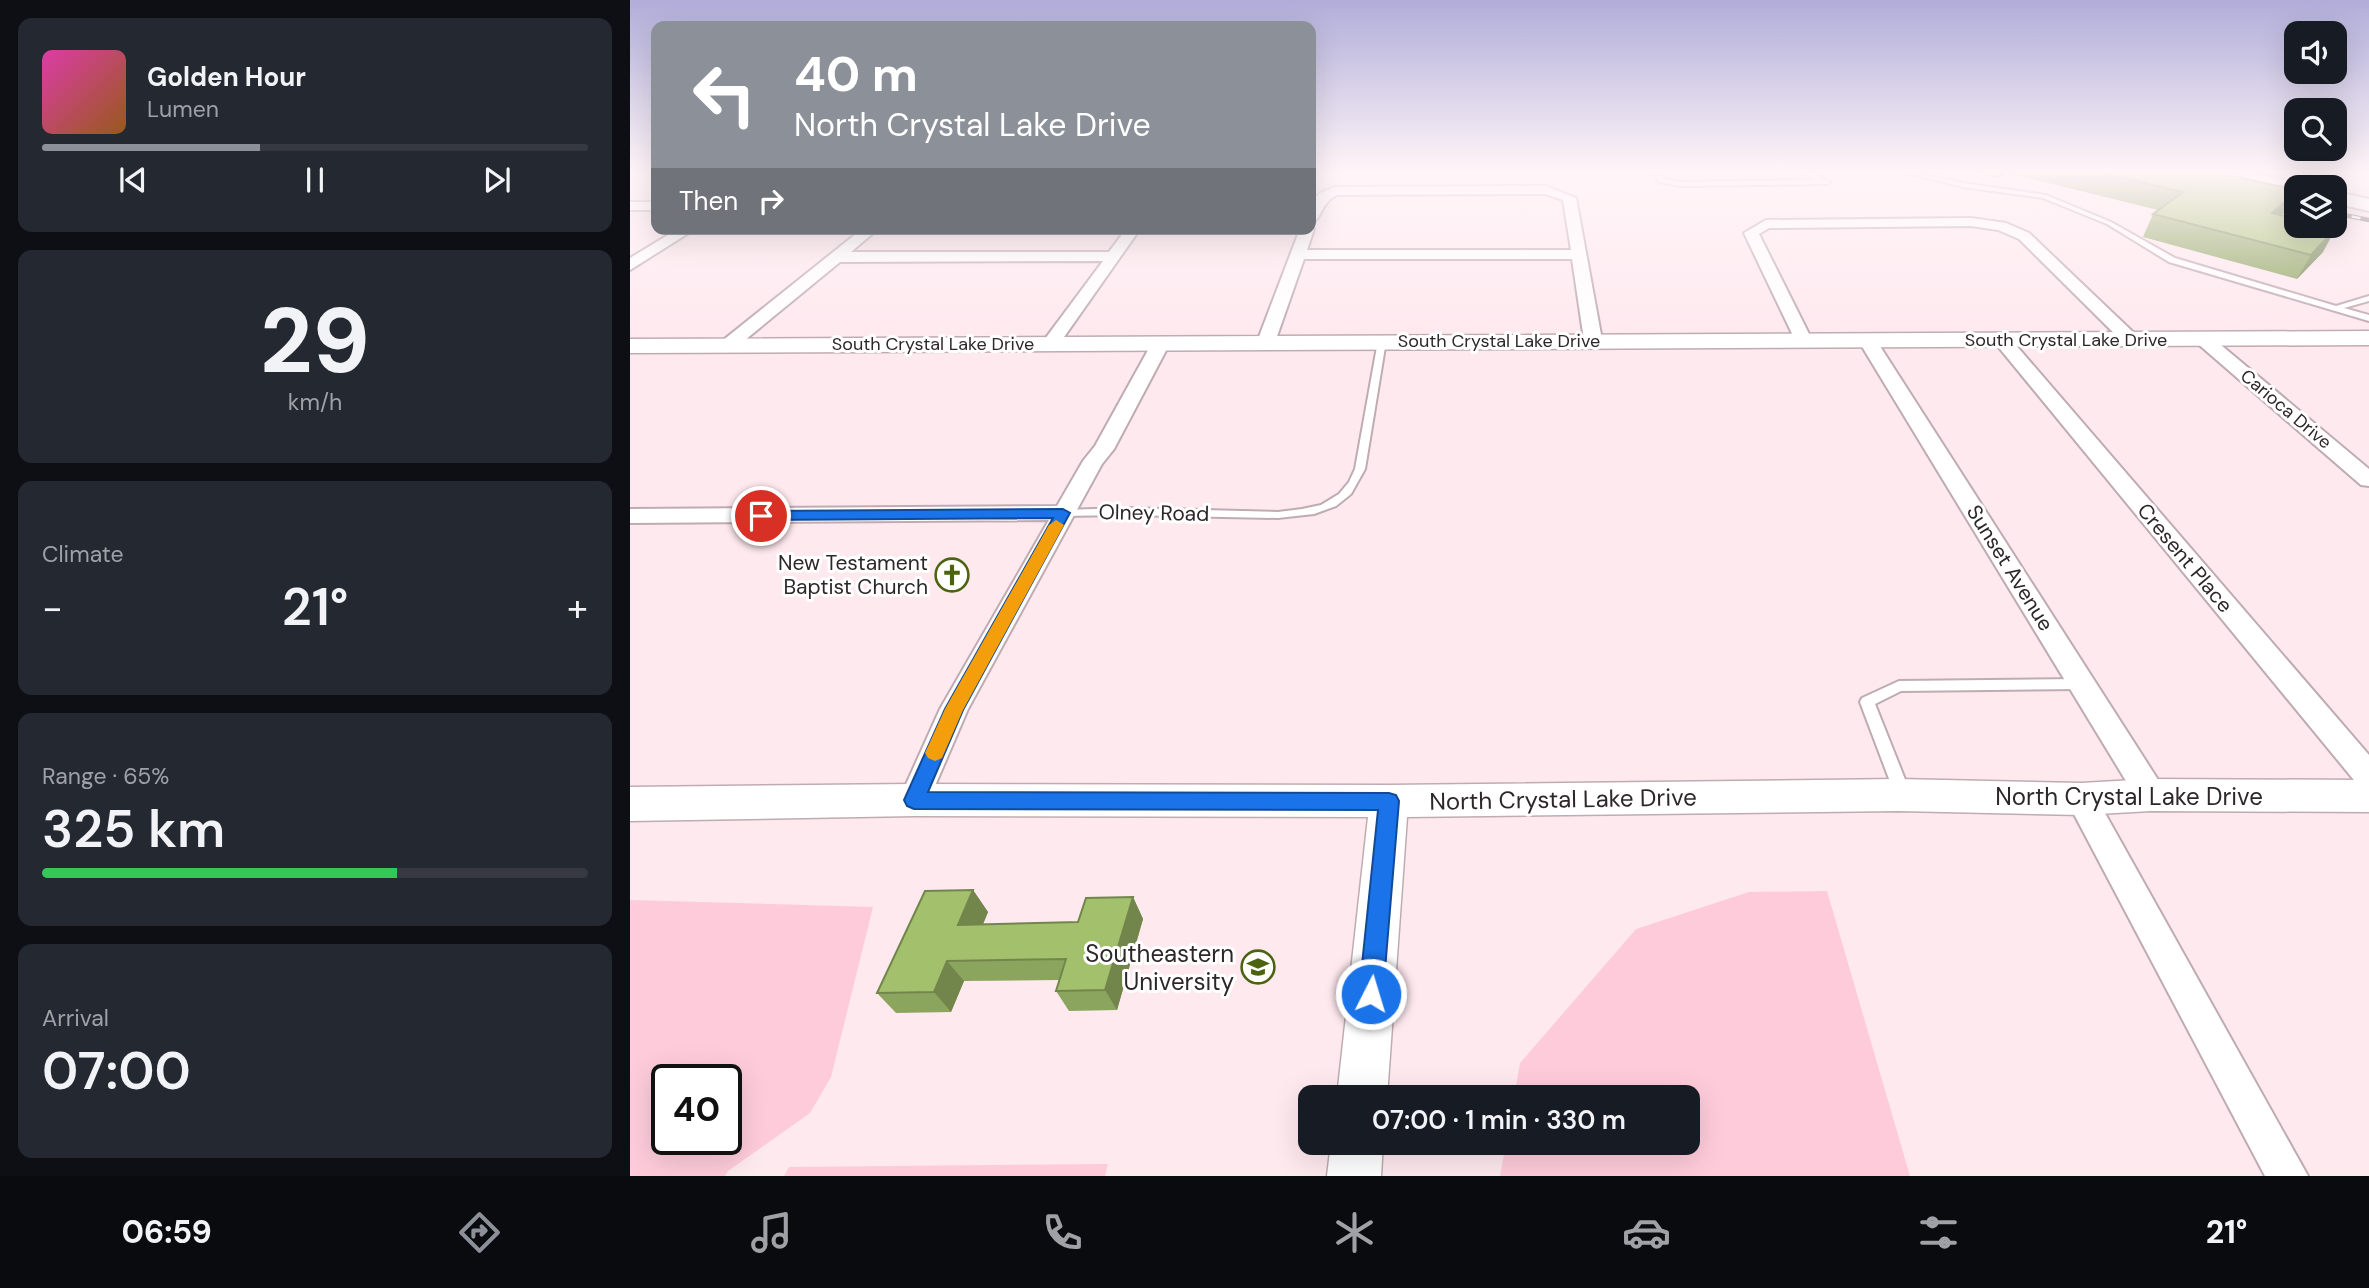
<!DOCTYPE html>
<meta charset="utf-8">
<style>
:root{--surface:#171b24;--page:#242831;--text:#f1f3f6;--muted:#9ea1a6;--line:#363941;--accent:#8c9099}
body{margin:0;font-family:"DM Sans",sans-serif;background:var(--page);color:var(--text);height:100vh;display:flex;flex-direction:column;font-size:26px;white-space:nowrap}
*{box-sizing:border-box;margin:0}
p{font-size:23px;color:var(--muted)}
.icon{flex:none;width:38px;height:38px;fill:none;stroke:currentColor;stroke-width:2;stroke-linecap:round;stroke-linejoin:round}
.map{position:relative;flex:1;overflow:hidden}
.side{display:flex;flex-direction:column;gap:18px;padding:18px;background:#0d0f14;width:630px}
.side>*{flex:none}
.guide{position:absolute;left:21px;top:21px;width:665px;height:214px;border-radius:14px;box-shadow:0 7px 28px #0002;background:#8c9099;color:#fff;overflow:hidden}
.controls{position:absolute;left:1654px;top:21px;display:grid;gap:14px}
.controls a{display:grid;place-items:center;width:63px;height:63px;border-radius:14px;background:var(--surface);box-shadow:0 7px 28px #0002;font-size:35px}
.speed{position:absolute;left:21px;top:1064px;display:flex;gap:14px;font-size:35px;font-weight:700;text-align:center}
.speed>*{display:grid;place-content:center;width:91px;height:91px;border-radius:50%;background:var(--surface);box-shadow:0 7px 28px #0002;line-height:1}
.speed .limit{border:4px solid #111;border-radius:10px;background:#fff;color:#111}
.pin{position:absolute;display:grid;place-items:center;width:60px;height:60px;color:#fff;margin:-30px;border:4px solid #fff;border-radius:50%;box-shadow:0 2px 7px #0007}
.me{position:absolute;width:77px;margin:-38px;rotate:5deg;stroke-linejoin:round;filter:drop-shadow(0 0 5px #0008)}
.turn{display:flex;align-items:center;gap:24px;height:147px;padding:0 28px;font-size:32px}
.turn .icon{width:91px;height:91px;stroke-width:2.5}
.turn b{display:block;font-size:49px;line-height:60px}
.then{display:flex;align-items:center;height:66px;padding:0 28px;background:#0003;gap:14px;font-size:26px}
.big{font-size:52px;font-weight:600;line-height:1.1}
.side .card{flex:1;display:flex;flex-direction:column;justify-content:center;gap:10px;min-width:0;padding:0 24px;border-radius:14px;background:var(--page)}
.side .dial{align-items:center;gap:0}
.dial b{font-size:91px;line-height:1}
.song{display:flex;align-items:center;gap:21px}
.cover{width:84px;height:84px;border-radius:10px;background:linear-gradient(135deg,hsl(320 70% 55%),hsl(30 70% 35%))}
.played{height:7px;border-radius:4px;background:linear-gradient(90deg,var(--accent) 40%,var(--line) 40%)}
.keys{display:flex;justify-content:space-around;direction:ltr}
.heat{display:flex;justify-content:space-between;align-items:center;font-size:38px;direction:ltr}
.charge{height:10px;border-radius:5px;background:linear-gradient(90deg,#34c759 65%,var(--line) 0)}
.trip{position:absolute;left:668px;top:1085px;width:402px;height:70px;border-radius:14px;background:var(--surface);box-shadow:0 7px 28px #0002;font-weight:600;line-height:70px;text-align:center}
.tab-bar{display:flex;height:112px;justify-content:space-around;align-items:center;background:#090b0e;color:var(--muted)}
.tab-bar .icon{width:49px;height:49px}
.tab-bar .current{color:var(--accent)}
.tab-bar b{font-size:32px;color:var(--text)}
main{display:flex;flex:1;min-height:0}
.map>svg:first-child{display:block}
</style>
<main>
<section class="side">
<div class="card">
<div class="song"><i class="cover"></i><div><b>Golden Hour</b><p>Lumen</p></div></div>
<div class="played"></div>
<div class="keys"><svg class="icon" aria-label="previous" viewBox="0 0 24 24"><path d="M18 5L8 12l10 7zM5 5v14"/></svg><svg class="icon" aria-label="pause" viewBox="0 0 24 24"><path d="M8 5v14M16 5v14"/></svg><svg class="icon" aria-label="next" viewBox="0 0 24 24"><path d="M6 5l10 7-10 7zM19 5v14"/></svg></div>
</div>
<div class="card dial"><b>29</b><p>km/h</p></div>
<div class="card"><p>Climate</p>
<div class="heat"><a>−</a><b class="big">21°</b><a>+</a></div>
</div>
<div class="card"><p>Range · 65%</p><b class="big">325 km</b><div class="charge"></div></div>
<div class="card"><p>Arrival</p><b class="big">07:00</b></div>
</section>
<div class="map">
<svg width="1739" height="1176" viewBox="0 0 1739 1176">
<rect width="100%" height="100%" fill="#fee9ef"/>
<path fill="#fecbdb" fill-rule="evenodd" d="M1197,891l83,285h-410l6,-33h183v-46h-175l6,-34 116,-134 113,-37z
M0,900l243,7 -42,170 -21,36 -82,58 -3,5h-95zM37,1080h59v59h-59z
M478,1164l-3,12h-321l5,-9z"/>
<g fill="none" stroke-linecap="round" stroke-linejoin="round">
<defs>
<path id="service" d="M1024,172h6l4,7 15,3 138,-2 -17,-8h8l22,10 -3,2 -148,2 -20,-4z
M1273,172h10l50,11 83,12 65,27 64,36 161,48 33,-10v5l-25,7 25,7v6l-200,-59 -62,-38 -64,-26 -80,-11z
M1648,172h6l-5,5h-4z
M752,338l4,3 -21,128 -14,25 -15,12 -22,8 -36,4 -153,-3 -62,1 -6,-3 6,-3 62,-2 153,4 24,-3 19,-4 18,-11 10,-12 6,-13 23,-128z
M1452,679l5,1 2,4 -2,4 -5,1 -181,2 -26,13 35,88 -3,4 -5,2 -5,-2 -3,-4 -34,-90 2,-4 37,-17z"/>
<path id="minor" d="M916,186l30,12 26,142 -3,4h-12l-3,-4 -12,-81h-268l-29,83 -9,5 -9,-5 43,-113h11v-3l3,3 -7,21h264l-8,-50 -18,-6 -208,1c-17,8 -15,25 -26,28v-20l9,-10 15,-6z
M0,202h26v8h-26z
M1341,218l35,5 23,10 107,102 3,4 -3,4h-12l-105,-104 -21,-9 -27,-4 -202,2 -10,6 53,106 -3,4h-12l-53,-111 22,-13z
M48,229h17l-65,41v-12z
M232,229h16l-27,23h258l17,-23h14l-83,118h-12l-3,-4 61,-82 -263,1 -106,87h-12l-3,-4 3,-4z
M1573,334l6,1 160,134v17l-8,-1 -164,-142 -3,-4 3,-4z
M1237,335l9,5 286,446 4,9 -4,9 -11,4 -11,-4 -282,-464z
M1372,335l6,1 361,419v33l-11,-3 -362,-441 -3,-4 3,-4z
M531,338l9,5 -56,106 -12,15 -134,245 -43,100 -11,4 -11,-4 -4,-9 41,-91 109,-189 -419,3v-14l427,-3 26,-45 12,-15 57,-103z
M1451,786l11,4 216,386h-43l-199,-377 4,-9z"/>
<path id="tertiary" d="M1739,331v14l-1739,8v-14z
M1269,779l182,4 70,-4 218,1v32l-218,-1 -70,4 -182,-4 -492,6 -20,280h-50l31,-280 -454,-1 -284,5v-34l284,-3 475,1z
M701,1143h52l-2,33h-54z"/>
<path id="primary" d="M1582,172h36l55,12 3,3h-10v7l-81,-18z
M1704,191l35,8v12l-35,-8z"/>
</defs>
<use href="#service" stroke="#bfacb2" stroke-width="4"/>
<use href="#minor" stroke="#bfacb2" stroke-width="4"/>
<use href="#tertiary" stroke="#bfacb2" stroke-width="3"/>
<use href="#primary" stroke="#bfacb2" stroke-width="4"/>
<use href="#service" fill="#fff" fill-rule="evenodd"/>
<use href="#minor" fill="#fff" fill-rule="evenodd"/>
<use href="#tertiary" fill="#fff" fill-rule="evenodd"/>
<use href="#primary" fill="#fff" fill-rule="evenodd"/>
<defs>
<path id="rail" d="M1704,213l35,7"/>
</defs>
<use href="#rail" stroke="#716669" stroke-width="4.5"/>
<use href="#rail" stroke="#fff" stroke-width="2.5" stroke-dasharray="9" stroke-linecap="butt"/>
</g>
<path fill="#8ca55e" d="M1343,172h242l70,40 -3,3 41,37 -26,27 -154,-42 10,-23 5,-4 -150,-37 -9,5z
M343,890l15,22 -5,12 95,-2 55,-25 10,22 -26,91 -48,1 -13,-20 3,-11 -95,1 -13,31 -55,1 -19,-20z"/>
<path fill="#72864c" d="M1371,172h8l-10,6z
M1666,192l-11,20 -25,24 12,-23z
M1706,228l-13,24 -26,27 14,-24z
M343,890l15,22 -14,34 -16,-21z
M503,897l10,22 -26,91 -12,-20z
M317,961l17,20 -13,31 -17,-20z"/>
<path fill="#a3c06d" stroke="#72864c" stroke-width="2" d="M1468,172h117l81,18v2l-24,21 24,6v7h30l10,2 -25,27 -158,-41 30,-22z
M343,890l-15,35 120,-3 8,-24 47,-1 -28,93 -49,1 10,-32 -119,2 -13,31 -57,1 48,-102z"/>
<linearGradient id="sky" x2="0" y2="1"><stop stop-color="#b0add9"/><stop offset="0.51" stop-color="#fff5f8"/><stop offset="1" stop-color="#fff5f8" stop-opacity="0"/></linearGradient>
<rect width="1739" height="336" fill="url(#sky)"/>
<path fill="#1a73e8" stroke="#114b97" stroke-width="2" d="M433,509l7,4 -107,197 -35,82 461,1 7,2 3,6 -16,193 -4,9 -8,3 -9,-3 -3,-9 19,-184 -464,-1 -7,-3 -3,-6 41,-91 108,-191 -292,2 -7,-4 7,-5z"/>
<path fill="#f59e0b" d="M426,520l8,5 -101,185 -21,48 -7,3 -7,-3 -3,-5 20,-44 104,-184z"/>
<defs>
<symbol id="church-ring" viewBox="-11 -11 22 22"><circle r="9.5" fill="#fff" stroke="#4c6310" stroke-width="1.5"/><path d="M-1.2-6h2.4v3.5h3.3v2.4h-3.3V6h-2.4V-.1h-3.3v-2.4h3.3Z" fill="#4c6310"/></symbol>
<symbol id="university-ring" viewBox="-11 -11 22 22"><circle r="9.5" fill="#fff" stroke="#4c6310" stroke-width="1.5"/><path d="M0-5L7-2L0 1L-7-2ZM-4 1L0 2.5L4 1V4Q0 6-4 4Z" fill="#4c6310"/></symbol>
</defs>
<g fill-rule="evenodd">
<use href="#church-ring" x="303" y="556" width="38" height="38"/>
<use href="#university-ring" x="609" y="948" width="38" height="38"/>
</g>
<g text-anchor="middle" dominant-baseline="central" stroke-width="6" stroke-linejoin="round" paint-order="stroke">
<g font-size="18" fill="#2e2729" stroke="#fff">
<text x="1436" y="340">South Crystal Lake Drive</text>
<text x="869" y="341">South Crystal Lake Drive</text>
<text x="303" y="344">South Crystal Lake Drive</text>
<text transform="translate(1656 409) rotate(40)">Carioca Drive</text>
</g>
<g font-size="21" fill="#2e2729" stroke="#fff">
<text transform="translate(524 513) rotate(1)">Olney Road</text>
<text transform="translate(1555 558) rotate(50)">Cresent Place</text>
<text transform="translate(1380 568) rotate(58)">Sunset Avenue</text>
</g>
<g font-size="21" fill="#2e2729" stroke="#fff" text-anchor="end">
<text x="298" y="563">New Testament<tspan x="298" dy="24">Baptist Church</tspan></text>
</g>
<g font-size="24" fill="#2e2729" stroke="#fff">
<text x="1499" y="796">North Crystal Lake Drive</text>
<text transform="translate(933 799) rotate(-1)">North Crystal Lake Drive</text>
</g>
<g font-size="24" fill="#2e2729" stroke="#fff" text-anchor="end">
<text x="604" y="953">Southeastern<tspan x="604" dy="28">University</tspan></text>
</g>
</g>
</svg>
<div class="controls">
<a><svg class="icon" aria-label="sound" viewBox="0 0 24 24"><path d="M4 9h4l5-4v14l-5-4H4zM17 9q2 3 0 6"/></svg></a>
<a><svg class="icon" aria-label="search" viewBox="0 0 24 24"><circle cx="10" cy="10" r="6"/><path d="M15 15l6 6"/></svg></a>
<a><svg class="icon" aria-label="layers" viewBox="0 0 24 24"><path d="M12 4l9 5-9 5-9-5zM3 14l9 5 9-5"/></svg></a>
</div>
<div class="speed"><div class="limit">40</div></div>
<div class="pin" style="left:131px;top:516px;background:#d93025"><svg class="icon" aria-label="arrive" viewBox="0 0 24 24"><path d="M6 21V4h12l-3 4 3 4H6"/></svg></div>
<svg class="me" style="left:741px;top:994px" viewBox="-20 -20 40 40"><circle r="17" fill="#1a73e8" stroke="#fff" stroke-width="3"/><path d="M0-11L8 9 0 5-8 9z" fill="#fff"/></svg>
<div class="trip">07:00 · 1 min · 330 m</div>
<div class="guide">
<div class="turn"><svg class="icon" aria-label="left" viewBox="0 0 24 24"><path d="M17 20v-9H6M10 6l-5 5 5 5"/></svg><div><b>40 m</b>North Crystal Lake Drive</div></div>
<div class="then">Then<svg class="icon" aria-label="right" viewBox="0 0 24 24"><path d="M7 20v-9h11M14 6l5 5-5 5"/></svg></div>
</div>
</div>
</main>
<nav class="tab-bar">
<b>06:59</b>
<svg class="icon current" aria-label="directions" viewBox="0 0 24 24"><path d="M12 3l9 9-9 9-9-9zM9 14v-3h6M13 9l2 2-2 2"/></svg>
<svg class="icon" aria-label="music" viewBox="0 0 24 24"><path d="M9 18V5l10-2v13"/><circle cx="6" cy="18" r="3"/><circle cx="16" cy="16" r="3"/></svg>
<svg class="icon" aria-label="phone" viewBox="0 0 24 24"><path d="M5 4h4l2 5-3 2q2 4 5 5l2-3 5 2v4C11 20 4 13 5 4z"/></svg>
<svg class="icon" aria-label="climate" viewBox="0 0 24 24"><path d="M12 3v18M4 7l16 10M4 17L20 7"/></svg>
<svg class="icon" aria-label="car" viewBox="0 0 24 24"><path d="M5 17H2v-5l4-1 3-4h7l3 4 3 1v5h-3M9 17h6M6 11h13"/><circle cx="7" cy="17" r="2"/><circle cx="17" cy="17" r="2"/></svg>
<svg class="icon" aria-label="filters" viewBox="0 0 24 24"><path d="M4 7h16M4 17h16"/><circle cx="9" cy="7" r="2"/><circle cx="15" cy="17" r="2"/></svg>
<b>21°</b>
</nav>
